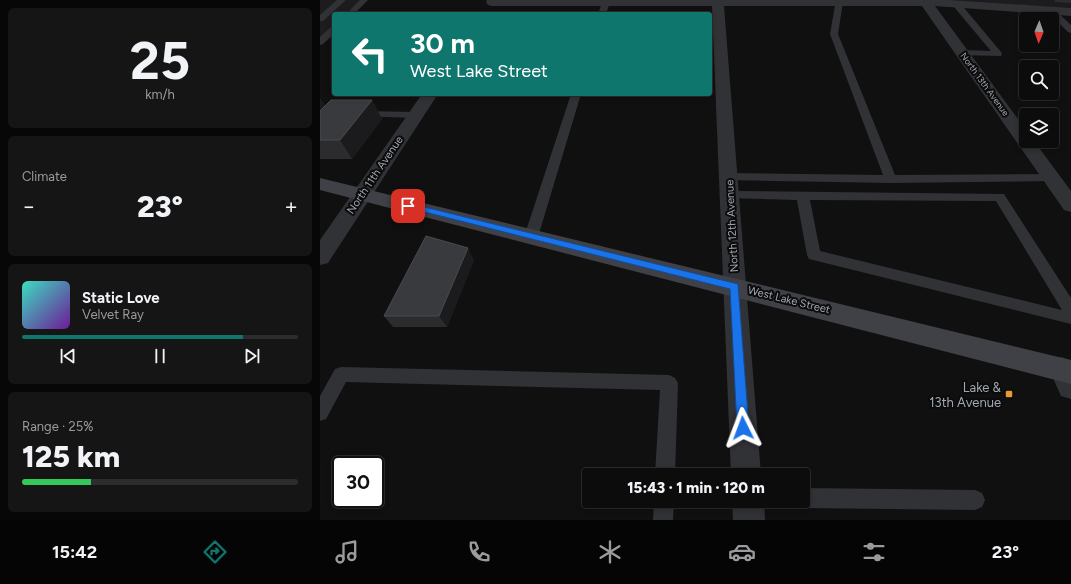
<!DOCTYPE html>
<meta charset="utf-8">
<style>
:root{--surface:#0c0c0d;--page:#151516;--text:#f1f3f6;--muted:#9a9b9d;--line:#2c2c2e;--accent:#0f766e}
body{margin:0;font-family:Figtree,sans-serif;background:var(--page);color:var(--text);height:100vh;display:flex;flex-direction:column;font-size:15px;white-space:nowrap}
*{box-sizing:border-box;margin:0}
p{font-size:13px;color:var(--muted)}
.icon{flex:none;width:22px;height:22px;fill:none;stroke:currentColor;stroke-width:2;stroke-linecap:round;stroke-linejoin:round}
.map{position:relative;flex:1;overflow:hidden}
.details{display:flex;flex-direction:column;gap:8px;padding:8px;background:#070707;width:320px}
.details>*{flex:none}
.top-card{position:absolute;left:12px;top:12px;width:380px;height:84px;border-radius:4px;box-shadow:0 2px 6px #0003,0 0 0 1px var(--line);background:#0f766e;color:#fff;overflow:hidden}
.needle{width:26px;rotate:182deg}
.controls{position:absolute;left:699px;top:12px;display:grid;gap:8px}
.controls a{display:grid;place-items:center;width:40px;height:40px;border-radius:4px;background:var(--surface);box-shadow:0 2px 6px #0003,0 0 0 1px var(--line);font-size:20px}
.speed{position:absolute;left:12px;top:456px;display:flex;gap:8px;font-size:20px;font-weight:700;text-align:center}
.speed>*{display:grid;place-content:center;width:52px;height:52px;border-radius:50%;background:var(--surface);box-shadow:0 2px 6px #0003,0 0 0 1px var(--line);line-height:1}
.speed .limit{border:2px solid #111;border-radius:6px;background:#fff;color:#111}
.pin{position:absolute;display:grid;place-items:center;width:34px;height:34px;color:#fff;margin:-17px;border-radius:8px;box-shadow:0 2px 6px #0006}
.me{position:absolute;width:44px;margin:-22px;rotate:357deg;stroke-linejoin:round;filter:drop-shadow(0 0 3px #0008)}
.turn{display:flex;align-items:center;gap:14px;height:84px;padding:0 12px;font-size:18px}
.turn .icon{width:52px;height:52px;stroke-width:2.5}
.turn b{display:block;font-size:28px;line-height:34px}
.big{font-size:30px;font-weight:800;line-height:1.1}
.details .widget{flex:1;display:flex;flex-direction:column;justify-content:center;gap:6px;min-width:0;padding:0 14px;border-radius:6px;background:var(--page)}
.details .dial{align-items:center;gap:0}
.dial b{font-size:52px;line-height:1}
.song{display:flex;align-items:center;gap:12px}
.cover{width:48px;height:48px;border-radius:6px;background:linear-gradient(135deg,hsl(170 70% 55%),hsl(280 70% 35%))}
.played{height:4px;border-radius:2px;background:linear-gradient(90deg,var(--accent) 80%,var(--line) 80%)}
.keys{display:flex;justify-content:space-around;direction:ltr}
.heat{display:flex;justify-content:space-between;align-items:center;font-size:22px;direction:ltr}
.charge{height:6px;border-radius:3px;background:linear-gradient(90deg,#34c759 25%,var(--line) 0)}
.trip{position:absolute;left:262px;top:468px;width:228px;height:40px;border-radius:4px;background:var(--surface);box-shadow:0 2px 6px #0003,0 0 0 1px var(--line);font-weight:800;line-height:40px;text-align:center}
.tab-bar{display:flex;height:64px;justify-content:space-around;align-items:center;background:#050505;color:var(--muted)}
.tab-bar .icon{width:28px;height:28px}
.tab-bar .current{color:var(--accent)}
.tab-bar b{font-size:18px;color:var(--text)}
main{display:flex;flex:1;min-height:0}
.map>svg:first-child{display:block}
</style>
<main>
<section class="details">
<div class="widget dial"><b>25</b><p>km/h</p></div>
<div class="widget"><p>Climate</p>
<div class="heat"><a>−</a><b class="big">23°</b><a>+</a></div>
</div>
<div class="widget">
<div class="song"><i class="cover"></i><div><b>Static Love</b><p>Velvet Ray</p></div></div>
<div class="played"></div>
<div class="keys"><svg class="icon" aria-label="previous" viewBox="0 0 24 24"><path d="M18 5L8 12l10 7zM5 5v14"/></svg><svg class="icon" aria-label="pause" viewBox="0 0 24 24"><path d="M8 5v14M16 5v14"/></svg><svg class="icon" aria-label="next" viewBox="0 0 24 24"><path d="M6 5l10 7-10 7zM19 5v14"/></svg></div>
</div>
<div class="widget"><p>Range · 25%</p><b class="big">125 km</b><div class="charge"></div></div>
</section>
<div class="map">
<svg width="751" height="520" viewBox="0 0 751 520">
<rect width="100%" height="100%" fill="#101011"/>
<path fill="#1c1c1e" d="M0,0h47l-15,14h-18v16l-14,13z
M628,0h123v8z"/>
<g fill="none" stroke-linecap="round" stroke-linejoin="round">
<path fill="#313236" fill-rule="evenodd" d="M17,0h9l-23,21h-3v-6z
M40,0h8l-14,14h-8z
M283,0h4l3,2 -4,12h-8z
M516,0h4l3,2 -5,32 57,141 157,-1 4,1 2,3 -2,3 -165,2 -166,-3 -2,-3 2,-3 4,-1 154,2 -53,-141z
M634,3h6l41,49 1,2 -1,2 -42,-1 -1,-2 4,-3 29,1 -37,-44z
M727,8h6l18,17v8l-3,-1 -21,-20z
M14,26v8l-11,10 -3,1v-8l11,-10z
M251,94h10l-43,143 -2,3 -5,2 -5,-2 -2,-3z
M40,111l56,1 5,3 -5,3 -60,-2 -1,-2 1,-2z
M410,191l274,3 67,104v26l-262,-65 -2,-4 -10,-55 -71,-2 -2,-3 2,-3zM490,200l186,1 66,109 -242,-59z
M21,367l328,8 6,3 3,5 -3,92h-20l5,-85 -314,-8 -20,37 -6,2v-25l15,-27z
M483,488l172,2 7,3 3,7 -3,7 -7,3 -172,-2 -7,-3 -2,-4h9z
M334,501h20l-1,19h-20z"/>
<path fill="#313236" fill-rule="evenodd" d="M167,0h463l121,8v8l-136,-10 91,124v11h8l37,50v21l-7,-2 -142,-204h-198l37,469h-30l-19,-469h-220l-4,-1 -2,-3z
M102,94h16l-110,169 -8,2v-25z
M742,357l9,4v38l-10,-3 -12,-27 4,-8z
M412,501h32l1,19h-32z"/>
<path fill="#3f4146" fill-rule="evenodd" d="M0,178l751,182v24l-751,-194z"/>
</g>
<path fill="#2c2c2f" d="M735,0h16v3l-16,-1z
M0,98l5,8 47,-6 10,19 -30,40h-32z
M154,260l-27,67h-54l-9,-11z"/>
<path fill="#1b1b1d" d="M0,98l8,13 -8,15z
M52,100l10,19 -30,40 -12,-19z
M148,248l6,12 -27,67 -8,-11z"/>
<path fill="#383a3d" stroke="#494b4f" d="M11,100h41l-32,40h-20v-29z
M106,236l42,12 -29,68h-55z"/>
<path fill="#1a73e8" stroke="#114b97" d="M88,203l330,81 11,144 -2,4 -4,2 -4,-2 -2,-4 -7,-139 -325,-82 -1,-1z"/>
<rect fill="#e89a30" stroke="#0b0b0c" stroke-width="1.5" x="685" y="390" width="8" height="8" rx="2"/>
<g text-anchor="middle" dominant-baseline="central" stroke-width="4" stroke-linejoin="round" paint-order="stroke">
<g font-size="9" fill="#a1a8b1" stroke="#0b0b0c">
<text transform="translate(665 84) rotate(54)">North 13th Avenue</text>
</g>
<g font-size="11" fill="#a1a8b1" stroke="#0b0b0c">
<text transform="translate(55 175) rotate(-56)">North 11th Avenue</text>
<text transform="translate(412 226) rotate(-93)">North 12th Avenue</text>
<text transform="translate(469 300) rotate(14)">West Lake Street</text>
</g>
<g font-size="13" fill="#a1a8b1" stroke="#0b0b0c" text-anchor="end">
<text x="681" y="387">Lake &amp;<tspan x="681" dy="15">13th Avenue</tspan></text>
</g>
</g>
</svg>
<div class="controls">
<a><svg class="needle" viewBox="-14 -14 28 28"><path d="M0-13l5 13h-10z" fill="#e53935"/><path d="M0 13l5-13h-10z" fill="#9a9b9d"/></svg></a>
<a><svg class="icon" aria-label="search" viewBox="0 0 24 24"><circle cx="10" cy="10" r="6"/><path d="M15 15l6 6"/></svg></a>
<a><svg class="icon" aria-label="layers" viewBox="0 0 24 24"><path d="M12 4l9 5-9 5-9-5zM3 14l9 5 9-5"/></svg></a>
</div>
<div class="speed"><div class="limit">30</div></div>
<div class="pin" style="left:88px;top:206px;background:#d93025"><svg class="icon" aria-label="arrive" viewBox="0 0 24 24"><path d="M6 21V4h12l-3 4 3 4H6"/></svg></div>
<svg class="me" style="left:423px;top:428px" viewBox="-20 -20 40 40"><path d="M0-17L14 15 0 8-14 15z" fill="#1a73e8" stroke="#fff" stroke-width="4"/></svg>
<div class="trip">15:43 · 1 min · 120 m</div>
<div class="top-card">
<div class="turn"><svg class="icon" aria-label="left" viewBox="0 0 24 24"><path d="M17 20v-9H6M10 6l-5 5 5 5"/></svg><div><b>30 m</b>West Lake Street</div></div>
</div>
</div>
</main>
<nav class="tab-bar">
<b>15:42</b>
<svg class="icon current" aria-label="directions" viewBox="0 0 24 24"><path d="M12 3l9 9-9 9-9-9zM9 14v-3h6M13 9l2 2-2 2"/></svg>
<svg class="icon" aria-label="music" viewBox="0 0 24 24"><path d="M9 18V5l10-2v13"/><circle cx="6" cy="18" r="3"/><circle cx="16" cy="16" r="3"/></svg>
<svg class="icon" aria-label="phone" viewBox="0 0 24 24"><path d="M5 4h4l2 5-3 2q2 4 5 5l2-3 5 2v4C11 20 4 13 5 4z"/></svg>
<svg class="icon" aria-label="climate" viewBox="0 0 24 24"><path d="M12 3v18M4 7l16 10M4 17L20 7"/></svg>
<svg class="icon" aria-label="car" viewBox="0 0 24 24"><path d="M5 17H2v-5l4-1 3-4h7l3 4 3 1v5h-3M9 17h6M6 11h13"/><circle cx="7" cy="17" r="2"/><circle cx="17" cy="17" r="2"/></svg>
<svg class="icon" aria-label="filters" viewBox="0 0 24 24"><path d="M4 7h16M4 17h16"/><circle cx="9" cy="7" r="2"/><circle cx="15" cy="17" r="2"/></svg>
<b>23°</b>
</nav>
